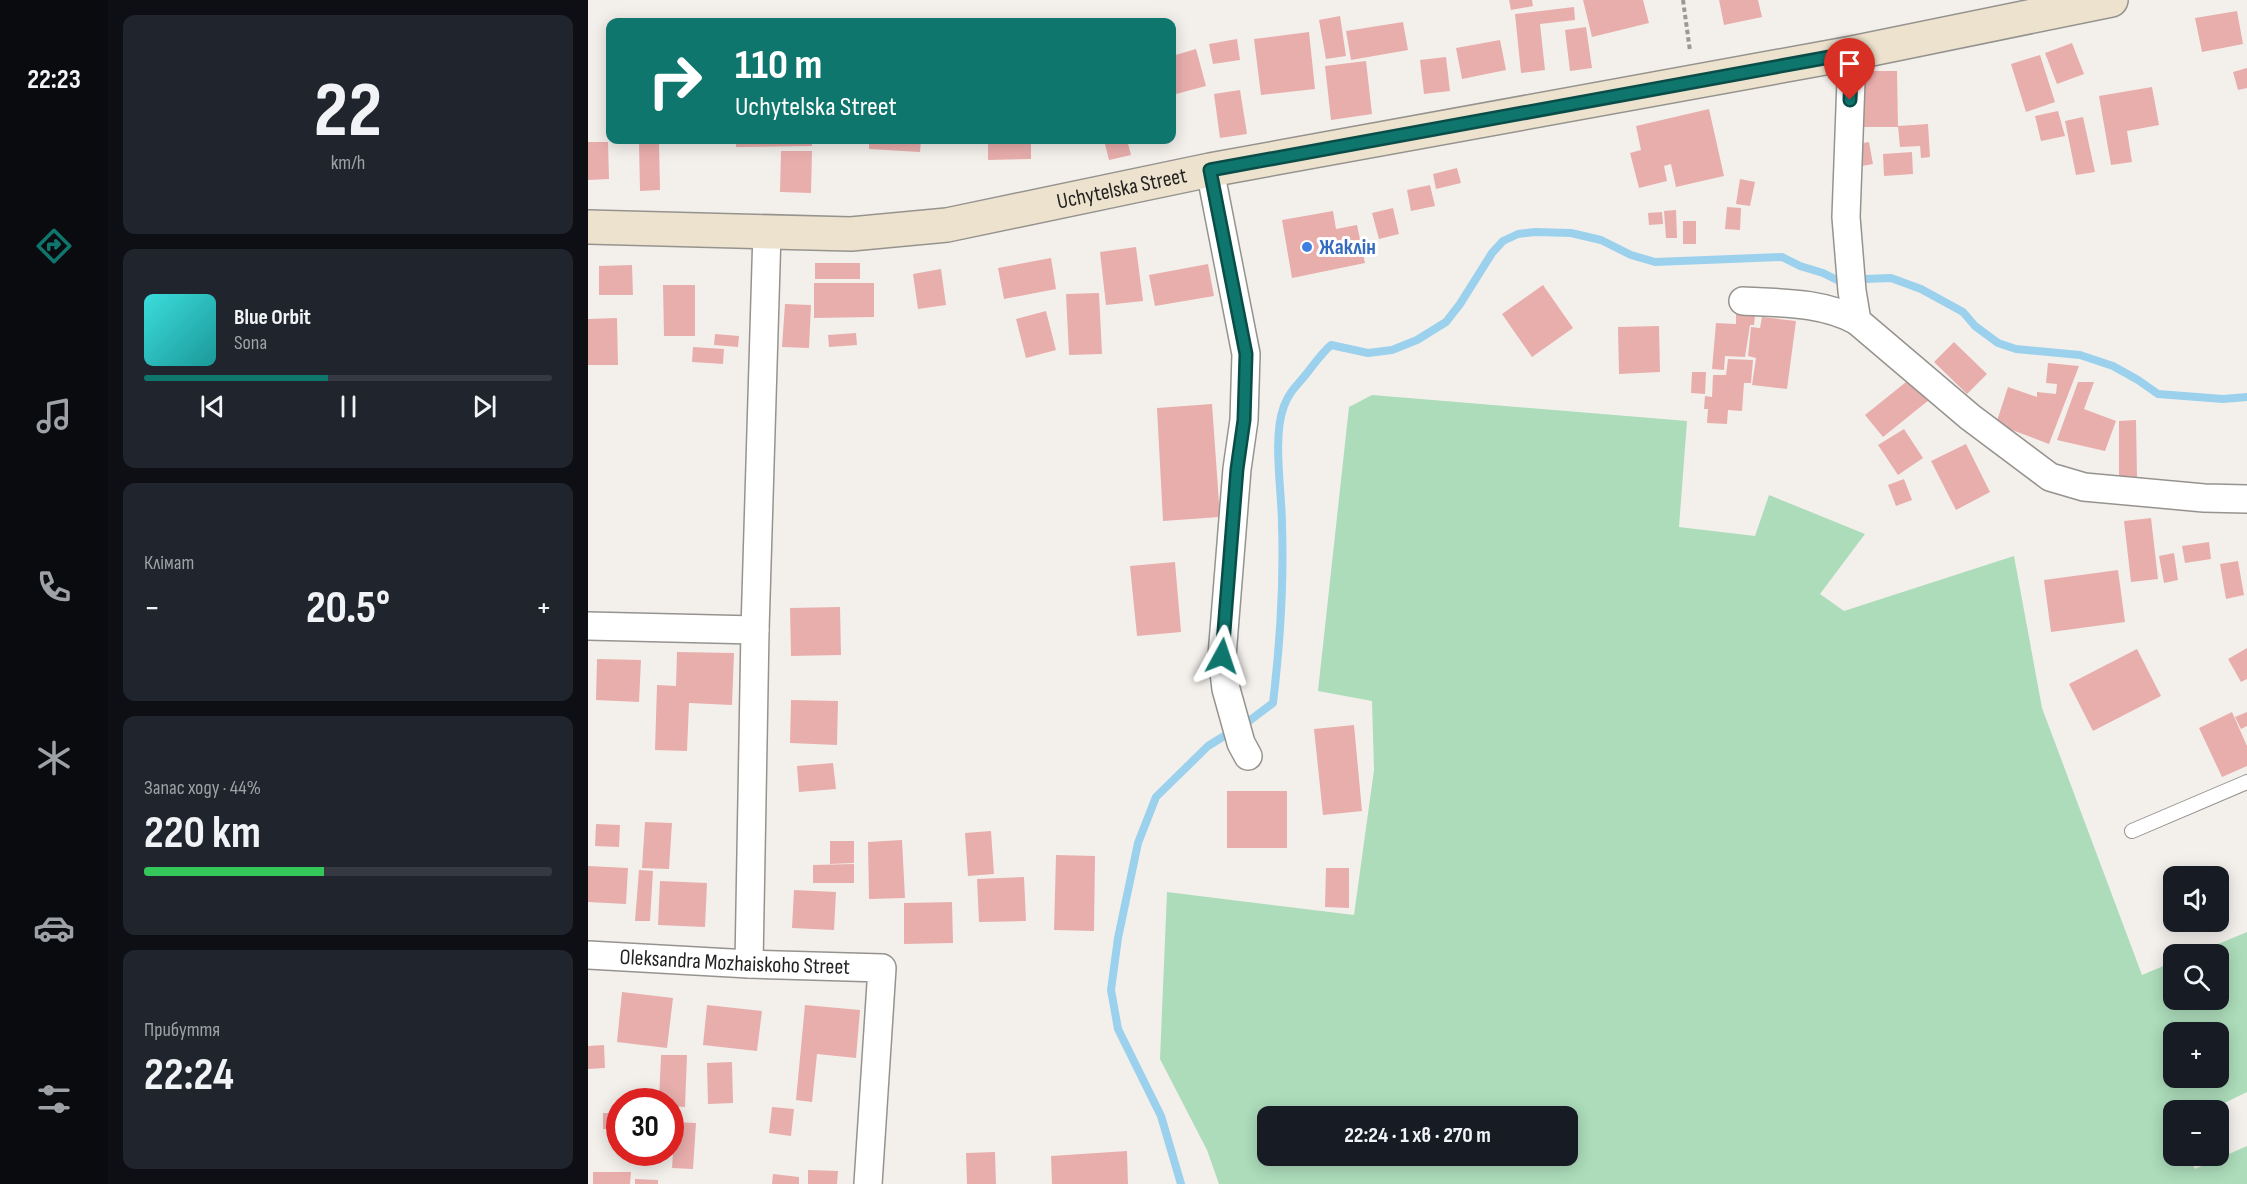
<!DOCTYPE html>
<html lang="uk">
<meta charset="utf-8">
<style>
:root{--surface:#171b24;--page:#20242c;--text:#f1f3f6;--muted:#9ea1a6;--line:#363941;--accent:#0f766e}
body{margin:0;font-family:"Sofia Sans Condensed",sans-serif;background:var(--page);color:var(--text);height:100vh;display:flex;flex-direction:column;font-size:22px;white-space:nowrap}
*{box-sizing:border-box;margin:0}
p{font-size:20px;color:var(--muted)}
.icon{flex:none;width:33px;height:33px;fill:none;stroke:currentColor;stroke-width:2;stroke-linecap:round;stroke-linejoin:round}
.map{position:relative;flex:1;overflow:hidden}
.side{display:flex;flex-direction:column;gap:15px;padding:15px;background:#0d0f14;width:480px}
.side>*{flex:none}
.top-card{position:absolute;left:18px;top:18px;width:570px;height:126px;border-radius:12px;box-shadow:0 3px 15px #0003;background:#0f766e;color:#fff;overflow:hidden}
.tools{position:absolute;left:1575px;top:866px;display:grid;gap:12px}
.tools a{display:grid;place-items:center;width:66px;height:66px;border-radius:12px;background:var(--surface);box-shadow:0 3px 15px #0003;font-size:30px}
.speed{position:absolute;left:18px;top:1088px;display:flex;gap:12px;font-size:30px;font-weight:700;text-align:center}
.speed>*{display:grid;place-content:center;width:78px;height:78px;border-radius:50%;background:var(--surface);box-shadow:0 3px 15px #0003;line-height:1}
.speed .limit{border:9px solid #d22;background:#fff;color:#111}
.pin{position:absolute;display:grid;place-items:center;width:51px;height:51px;color:#fff;margin:-62px -26px;border-radius:50% 50% 50% 0;rotate:-45deg;box-shadow:0 0 6px #0007}
.pin .icon{rotate:45deg}
.me{position:absolute;width:66px;margin:-33px;rotate:5deg;stroke-linejoin:round;filter:drop-shadow(0 0 4px #0008)}
.turn{display:flex;align-items:center;gap:21px;height:126px;padding:0 30px;font-size:27px}
.turn .icon{width:78px;height:78px;stroke-width:2.5}
.turn b{display:block;font-size:42px;line-height:51px}
.big{font-size:45px;font-weight:700;line-height:1.1}
.side .widget{flex:1;display:flex;flex-direction:column;justify-content:center;gap:9px;min-width:0;padding:0 21px;border-radius:12px;background:var(--page)}
.side .dial{align-items:center;gap:0}
.dial b{font-size:78px;line-height:1}
.song{display:flex;align-items:center;gap:18px}
.cover{width:72px;height:72px;border-radius:9px;background:linear-gradient(135deg,hsl(180 70% 55%),hsl(180 70% 35%))}
.played{height:6px;border-radius:3px;background:linear-gradient(90deg,var(--accent) 45%,var(--line) 45%)}
.keys{display:flex;justify-content:space-around;direction:ltr}
.heat{display:flex;justify-content:space-between;align-items:center;font-size:33px;direction:ltr}
.charge{height:9px;border-radius:4px;background:linear-gradient(90deg,#34c759 44%,var(--line) 0)}
.trip{position:absolute;left:669px;top:1106px;width:321px;height:60px;border-radius:12px;background:var(--surface);box-shadow:0 3px 15px #0003;font-weight:700;line-height:60px;text-align:center}
main{display:flex;flex:1;min-height:0}
.tab-bar{display:flex;flex-direction:column;width:108px;justify-content:space-around;align-items:center;background:#090b0e;color:var(--muted)}
.tab-bar .icon{width:42px;height:42px}
.tab-bar .on{color:var(--accent)}
.tab-bar b{font-size:27px;color:var(--text)}
.map>svg:first-child{display:block}
</style>
<main>
<nav class="tab-bar">
<b>22:23</b>
<svg class="icon on" aria-label="directions" viewBox="0 0 24 24"><path d="M12 3l9 9-9 9-9-9zM9 14v-3h6M13 9l2 2-2 2"/></svg>
<svg class="icon" aria-label="music" viewBox="0 0 24 24"><path d="M9 18V5l10-2v13"/><circle cx="6" cy="18" r="3"/><circle cx="16" cy="16" r="3"/></svg>
<svg class="icon" aria-label="phone" viewBox="0 0 24 24"><path d="M5 4h4l2 5-3 2q2 4 5 5l2-3 5 2v4C11 20 4 13 5 4z"/></svg>
<svg class="icon" aria-label="climate" viewBox="0 0 24 24"><path d="M12 3v18M4 7l16 10M4 17L20 7"/></svg>
<svg class="icon" aria-label="car" viewBox="0 0 24 24"><path d="M5 17H2v-5l4-1 3-4h7l3 4 3 1v5h-3M9 17h6M6 11h13"/><circle cx="7" cy="17" r="2"/><circle cx="17" cy="17" r="2"/></svg>
<svg class="icon" aria-label="filters" viewBox="0 0 24 24"><path d="M4 7h16M4 17h16"/><circle cx="9" cy="7" r="2"/><circle cx="15" cy="17" r="2"/></svg>
</nav>
<section class="side">
<div class="widget dial"><b>22</b><p>km/h</p></div>
<div class="widget">
<div class="song"><i class="cover"></i><div><b>Blue Orbit</b><p>Sona</p></div></div>
<div class="played"></div>
<div class="keys"><svg class="icon" aria-label="previous" viewBox="0 0 24 24"><path d="M18 5L8 12l10 7zM5 5v14"/></svg><svg class="icon" aria-label="pause" viewBox="0 0 24 24"><path d="M8 5v14M16 5v14"/></svg><svg class="icon" aria-label="next" viewBox="0 0 24 24"><path d="M6 5l10 7-10 7zM19 5v14"/></svg></div>
</div>
<div class="widget"><p>Клімат</p>
<div class="heat"><a>−</a><b class="big">20.5°</b><a>+</a></div>
</div>
<div class="widget"><p>Запас ходу · 44%</p><b class="big">220 km</b><div class="charge"></div></div>
<div class="widget"><p>Прибуття</p><b class="big">22:24</b></div>
</section>
<div class="map">
<svg width="1659" height="1184" viewBox="0 0 1659 1184">
<rect width="100%" height="100%" fill="#f3f0ec"/>
<path fill="#acdcba" fill-rule="evenodd" d="M784,395l315,26 -8,106 76,9 14,-41 96,39 -45,60 24,17 170,-55 28,152 100,267 31,-13 1,37h44v-45h-24l53,-22v160l-37,18h-36l-1,17 -2,1 2,4 1,23h13l8,14 52,-23v38h-1028l-12,-34 -47,-91 7,-167 187,23 20,-145 -2,-69 -54,-10 31,-284zM1586,1032h44v45h-44zM680,1116h300v39h-300z"/>
<g fill="none" stroke-linecap="round" stroke-linejoin="round">
<path stroke="#9bd1ed" stroke-width="8" d="M657,724l28,-21c7,-59 11,-119 9,-178 0,-34 -10,-88 2,-119 6,-16 13,-20 23,-33 8,-10 14,-19 24,-28l37,8 24,-3 25,-10 29,-18 14,-18 32,-51 11,-12 15,-7 17,-2 36,1 30,7 30,15 24,7 127,-5 18,9 23,7 14,7 54,-2 30,11 42,23 12,14 23,17 18,6 64,6 33,11 25,14 20,14 65,5 24,-2
M593,1184l-20,-68 -43,-87 -7,-39 7,-52 20,-95 18,-46 52,-51 21,-13"/>
</g>
<path fill="#e8aeac" d="M921,0h23l1,6 -22,4z
M995,0h60l6,23 -57,14z
M1131,0h39l4,17 -38,8z
M986,7l1,13 -35,4 5,46 -24,3 -6,-59z
M1649,11l6,33 -41,8 -7,-34z
M752,16l6,40 -20,3 -7,-39z
M815,22l5,28 -57,10 -5,-29z
M998,27l6,41 -22,3 -5,-41z
M721,32l6,57 -54,6 -7,-56z
M649,39l3,21 -27,4 -4,-20z
M912,40l6,30 -44,9 -6,-31z
M1484,43l12,31 -27,10 -12,-31z
M608,49l10,37 -34,9v-39z
M1452,55l15,47 -29,10 -15,-48z
M858,57l4,34 -26,3 -4,-34z
M778,61l6,53 -41,6 -6,-54z
M1659,68v20l-9,2 -5,-18z
M1272,71h37l1,56h-38z
M1564,87l7,38 -32,6 5,31 -21,3 -12,-69z
M652,90l7,44 -27,4 -6,-44z
M1121,109l15,67 -48,11 -5,-23 -7,2 3,15 -28,7 -9,-35 11,-3 -5,-24z
M1470,111l7,25 -24,5 -6,-25z
M1495,117l12,55 -19,3 -11,-54z
M1340,124l2,33 -9,1 -1,-12 -20,1 -2,-21z
M148,140h76v6l-76,1z
M281,140h52l-1,12 -51,-3z
M400,140h43v19l-43,1z
M516,140h23l4,15 -22,5z
M0,142h20l1,37 -21,1z
M1281,142l4,22 -17,3 -4,-22z
M51,143h20l1,47 -20,1z
M193,151h31l-1,42 -31,-1z
M1324,152l1,22 -29,2 -1,-22z
M869,168l4,15 -25,6 -3,-15z
M1152,179l15,3 -5,24 -14,-2z
M842,185l5,21 -24,5 -4,-21z
M1139,207l14,1 -1,22 -15,-1z
M805,208l6,26 -20,5 -7,-26z
M1088,210l1,28h-11l-2,-27z
M745,211l3,18 21,-4 8,38 -73,15 -10,-58z
M1074,212l1,12 -14,1 -1,-12z
M1095,221h13v23h-13z
M548,247l7,54 -37,4 -6,-53z
M463,258l5,31 -52,10 -6,-31z
M227,263h45v16h-45z
M620,264l6,32 -59,10 -6,-31z
M44,265l1,30h-34v-29z
M353,269l5,36 -28,4 -5,-35z
M226,283h60v34l-60,1z
M75,285h32v51h-31z
M955,285l30,43 -41,29 -30,-43z
M511,293l3,61 -33,1 -3,-61z
M197,304l26,1 -2,43 -27,-1z
M458,311l10,39 -30,8 -10,-39z
M1148,314l19,2 -1,9h-4l-5,32 -20,-1 -1,14 -12,-1 4,-46 20,1z
M1174,317l34,4 -9,68 -35,-4 4,-27 -8,-2 3,-29 9,1z
M29,318l1,47h-30v-46z
M1071,326l1,46 -41,2 -1,-47z
M268,333l1,12 -28,2 -1,-12z
M127,334l24,2 -1,11 -24,-2z
M1366,342l33,32 -20,20 -33,-32z
M105,347l31,2 -1,15 -31,-2z
M1140,359l25,1 -2,23h-7l-2,28 -14,-1 -1,14 -20,-1 1,-14h-4l1,-13 7,1 1,-22h13z
M1460,363l31,3 -30,78 -53,-20 12,-37 29,10v-5l19,2 1,-10 -11,-1z
M1104,372h14l-1,22 -14,-1z
M1323,378l18,22 -46,37 -18,-22z
M1490,382h16l-10,27 32,12 -11,30 -48,-11z
M624,404l8,113 -57,4 -6,-113z
M1548,420l1,57h-18v-56z
M1316,429l19,29 -25,17 -20,-30z
M1378,444l24,48 -34,18 -25,-49z
M1316,479l8,21 -16,6 -8,-21z
M1563,518l7,61 -27,3 -7,-61z
M1621,542l2,17 -26,4 -3,-17z
M1586,553l4,27 -14,3 -5,-27z
M1650,561l6,34 -18,4 -6,-35z
M587,562l6,70 -44,4 -7,-70z
M1530,570l7,52 -74,10 -7,-52z
M252,607l1,48 -50,1 -1,-48z
M1659,648v31l-6,3 -13,-23z
M1549,649l24,47 -68,35 -24,-47z
M89,652l57,1 -2,52 -43,-2 -2,48 -32,-1 2,-65 19,1z
M9,659l44,1 -2,42 -43,-2z
M203,700l47,1 -1,44 -47,-2z
M1644,712l15,34v20l-25,11 -23,-49z
M1659,712v14l-6,3 -6,-12z
M766,725l8,86 -39,4 -9,-86z
M245,763l3,26 -37,3 -2,-26z
M639,791h60v57h-60z
M57,822l27,1 -3,46 -27,-1z
M8,824l24,1 -1,22 -24,-1z
M403,831l3,43 -26,2 -3,-43z
M314,840l3,58 -36,1 -1,-57z
M242,841h24v22l-24,1z
M468,855l39,1 -1,75 -40,-1z
M266,864v19h-41v-18z
M0,866l40,2 -2,36 -38,-2z
M738,868h23v40l-24,-1z
M51,870l14,1 -3,50h-15z
M436,877l2,44 -47,1 -2,-43z
M72,881l47,2 -2,44 -47,-2z
M206,890l42,2 -2,38 -42,-2z
M364,902l1,41 -49,1v-41z
M34,992l51,6 -6,50 -50,-6z
M119,1005l55,6 -5,40 -54,-6z
M217,1005l55,5 -4,48 -39,-4 -5,48 -16,-2z
M16,1045l1,23 -17,1v-23z
M73,1055h26l-2,52 -15,-1v-5h-11z
M144,1062l1,41 -25,1 -1,-41z
M184,1107l22,2 -3,27 -22,-3z
M15,1113h17v16h-17z
M87,1122l21,1 -3,46 -21,-1z
M539,1151l1,33h-76l-1,-28z
M407,1152l1,32h-29l-1,-31z
M220,1170l30,1 -1,13h-29z
M5,1172h38l-1,12h-37z
M185,1174l26,3v7h-27z
M47,1179l23,1v4h-23z"/>
<g fill="none" stroke-linecap="round" stroke-linejoin="round">
<defs>
<path id="lane" d="M1544,831l115,-49"/>
<g id="street">
<path d="M1264,53l-6,164 6,74 5,30 113,96 80,60 34,10 120,11 43,1"/>
<path d="M622,170l36,184 -2,66 -7,49 -15,187 4,33 15,54 7,13"/>
<path d="M1155,301c38,2 80,1 114,20"/>
<path d="M0,626l167,4"/>
<path id="s1" d="M0,955l161,9 133,4 -14,216"/>
<path d="M161,964l6,-334 12,-398"/>
</g>
<g id="secondary">
<path id="s2" d="M0,227l263,7 96,-9 263,-55 642,-117 259,-53"/>
</g>
</defs>
<use href="#lane" stroke="#96938f" stroke-width="16"/>
<use href="#street" stroke="#96938f" stroke-width="30"/>
<use href="#secondary" stroke="#96938f" stroke-width="36"/>
<path stroke="#9a9895" stroke-width="4" stroke-dasharray="4.5 3" stroke-linecap="butt" d="M1095,0l7,51"/>
<use href="#lane" stroke="#fff" stroke-width="14"/>
<use href="#street" stroke="#fff" stroke-width="27"/>
<use href="#secondary" stroke="#ece2cd" stroke-width="33"/>
</g>
<g fill="none" stroke-linecap="round" stroke-linejoin="round">
<defs>
<path id="route" d="M634,656l15,-187 7,-49 2,-66 -36,-184 642,-117 -2,47"/>
</defs>
<use href="#route" stroke="#0a4d48" stroke-width="15"/>
<use href="#route" stroke="#0f766e" stroke-width="10"/>
</g>
<circle fill="#3f7fe0" stroke="#fff" stroke-width="2" cx="719" cy="247" r="6"/>
<g text-anchor="middle" dominant-baseline="central" stroke-width="6" stroke-linejoin="round" paint-order="stroke">
<g font-size="22" fill="#242322" stroke="#fff">
<text stroke="none"><textPath href="#s2" startOffset="538">Uchytelska Street</textPath></text>
<text stroke="none"><textPath href="#s1" startOffset="147">Oleksandra Mozhaiskoho Street</textPath></text>
</g>
<g font-size="22" font-weight="bold" fill="#366cbe" stroke="#fff" text-anchor="start">
<text x="731" y="247">Жаклін</text>
</g>
</g>
</svg>
<div class="tools">
<a><svg class="icon" aria-label="sound" viewBox="0 0 24 24"><path d="M4 9h4l5-4v14l-5-4H4zM17 9q2 3 0 6"/></svg></a>
<a><svg class="icon" aria-label="search" viewBox="0 0 24 24"><circle cx="10" cy="10" r="6"/><path d="M15 15l6 6"/></svg></a>
<a>+</a>
<a>−</a>
</div>
<div class="speed"><div class="limit">30</div></div>
<div class="pin" style="left:1262px;top:100px;background:#d93025"><svg class="icon" aria-label="arrive" viewBox="0 0 24 24"><path d="M6 21V4h12l-3 4 3 4H6"/></svg></div>
<svg class="me" style="left:634px;top:656px" viewBox="-20 -20 40 40"><path d="M0-17L14 15 0 8-14 15z" fill="#0f766e" stroke="#fff" stroke-width="4"/></svg>
<div class="trip">22:24 · 1 хв · 270 m</div>
<div class="top-card">
<div class="turn"><svg class="icon" aria-label="right" viewBox="0 0 24 24"><path d="M7 20v-9h11M14 6l5 5-5 5"/></svg><div><b>110 m</b>Uchytelska Street</div></div>
</div>
</div>
</main>
